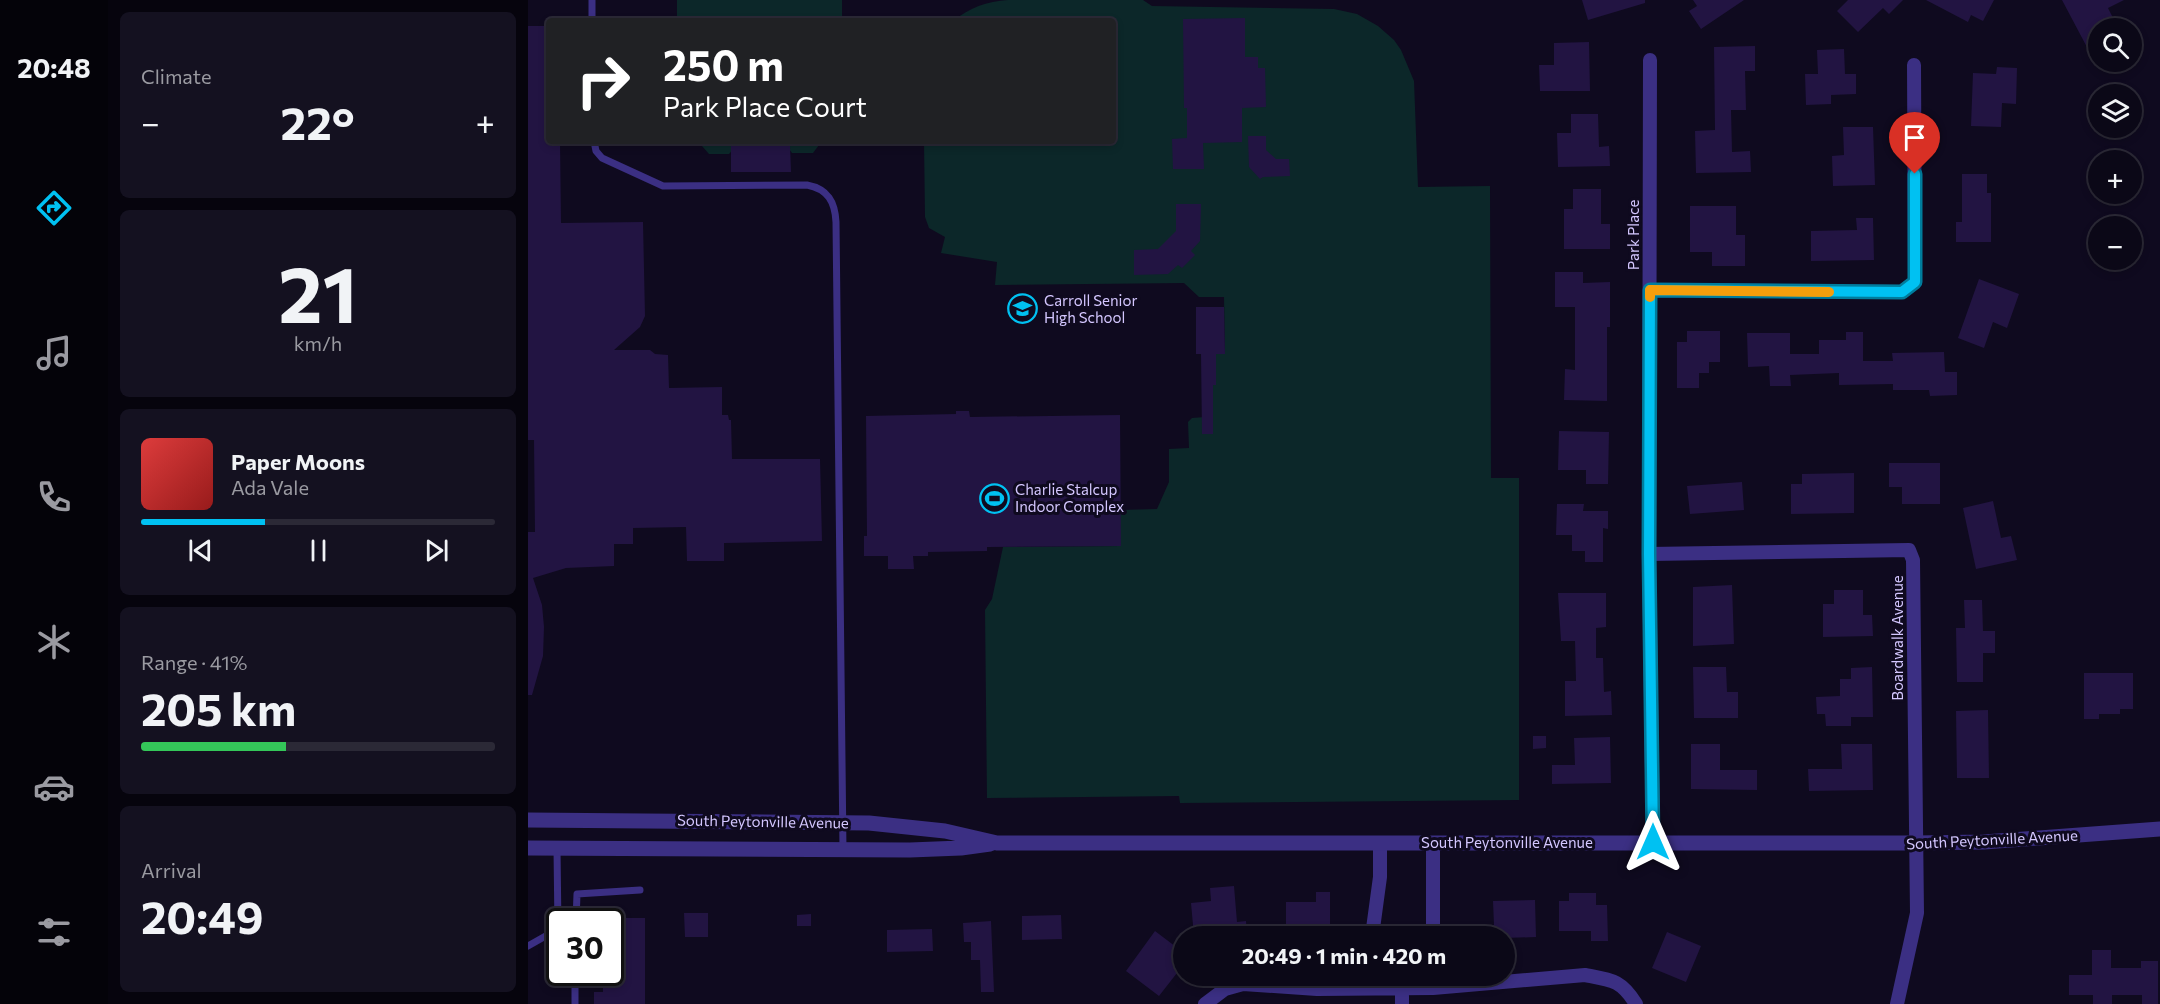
<!DOCTYPE html>
<meta charset="utf-8">
<style>
:root{--surface:#0b0817;--page:#141120;--text:#f1f3f6;--muted:#9a9aa1;--line:#2b2936;--accent:#00c1f2}
body{margin:0;font-family:Commissioner,sans-serif;background:var(--page);color:var(--text);height:100vh;display:flex;flex-direction:column;font-size:22px;white-space:nowrap}
*{box-sizing:border-box;margin:0}
p{font-size:20px;color:var(--muted)}
.icon{flex:none;width:33px;height:33px;fill:none;stroke:currentColor;stroke-width:2;stroke-linecap:round;stroke-linejoin:round}
.map{position:relative;flex:1;overflow:hidden}
.sheet{display:flex;flex-direction:column;gap:12px;padding:12px;background:#06040d;width:420px}
.sheet>*{flex:none}
.banner{position:absolute;left:18px;top:18px;width:570px;height:126px;border-radius:6px;box-shadow:0 3px 9px #0003,0 0 0 2px var(--line);background:#202124;color:#fff;overflow:hidden}
.tools{position:absolute;left:1560px;top:18px;display:grid;gap:12px}
.tools a{display:grid;place-items:center;width:54px;height:54px;border-radius:50%;background:var(--surface);box-shadow:0 3px 9px #0003,0 0 0 2px var(--line);font-size:30px}
.speed{position:absolute;left:18px;top:908px;display:flex;gap:12px;font-size:30px;font-weight:700;text-align:center}
.speed>*{display:grid;place-content:center;width:78px;height:78px;border-radius:50%;background:var(--surface);box-shadow:0 3px 9px #0003,0 0 0 2px var(--line);line-height:1}
.speed .limit{border:3px solid #111;border-radius:9px;background:#fff;color:#111}
.pin{position:absolute;display:grid;place-items:center;width:51px;height:51px;color:#fff;margin:-62px -26px;border-radius:50% 50% 50% 0;rotate:-45deg;box-shadow:0 0 6px #0007}
.pin .icon{rotate:45deg}
.me{position:absolute;width:66px;margin:-33px;rotate:0deg;stroke-linejoin:round;filter:drop-shadow(0 0 4px #0008)}
.turn{display:flex;align-items:center;gap:21px;height:126px;padding:0 18px;font-size:27px}
.turn .icon{width:78px;height:78px;stroke-width:2.5}
.turn b{display:block;font-size:42px;line-height:51px}
.big{font-size:45px;font-weight:700;line-height:1.1}
.sheet .card{flex:1;display:flex;flex-direction:column;justify-content:center;gap:9px;min-width:0;padding:0 21px;border-radius:9px;background:var(--page)}
.sheet .dial{align-items:center;gap:0}
.dial b{font-size:78px;line-height:1}
.song{display:flex;align-items:center;gap:18px}
.cover{width:72px;height:72px;border-radius:9px;background:linear-gradient(135deg,hsl(0 70% 55%),hsl(0 70% 35%))}
.played{height:6px;border-radius:3px;background:linear-gradient(90deg,var(--accent) 35%,var(--line) 35%)}
.keys{display:flex;justify-content:space-around;direction:ltr}
.heat{display:flex;justify-content:space-between;align-items:center;font-size:33px;direction:ltr}
.charge{height:9px;border-radius:4px;background:linear-gradient(90deg,#34c759 41%,var(--line) 0)}
.trip{position:absolute;left:645px;top:926px;width:342px;height:60px;border-radius:30px;background:var(--surface);box-shadow:0 3px 9px #0003,0 0 0 2px var(--line);font-weight:700;line-height:60px;text-align:center}
main{display:flex;flex:1;min-height:0}
.tabs{display:flex;flex-direction:column;width:108px;justify-content:space-around;align-items:center;background:#040309;color:var(--muted)}
.tabs .icon{width:42px;height:42px}
.tabs .current{color:var(--accent)}
.tabs b{font-size:27px;color:var(--text)}
.map>svg:first-child{display:block}
</style>
<main>
<nav class="tabs">
<b>20:48</b>
<svg class="icon current" aria-label="directions" viewBox="0 0 24 24"><path d="M12 3l9 9-9 9-9-9zM9 14v-3h6M13 9l2 2-2 2"/></svg>
<svg class="icon" aria-label="music" viewBox="0 0 24 24"><path d="M9 18V5l10-2v13"/><circle cx="6" cy="18" r="3"/><circle cx="16" cy="16" r="3"/></svg>
<svg class="icon" aria-label="phone" viewBox="0 0 24 24"><path d="M5 4h4l2 5-3 2q2 4 5 5l2-3 5 2v4C11 20 4 13 5 4z"/></svg>
<svg class="icon" aria-label="climate" viewBox="0 0 24 24"><path d="M12 3v18M4 7l16 10M4 17L20 7"/></svg>
<svg class="icon" aria-label="car" viewBox="0 0 24 24"><path d="M5 17H2v-5l4-1 3-4h7l3 4 3 1v5h-3M9 17h6M6 11h13"/><circle cx="7" cy="17" r="2"/><circle cx="17" cy="17" r="2"/></svg>
<svg class="icon" aria-label="filters" viewBox="0 0 24 24"><path d="M4 7h16M4 17h16"/><circle cx="9" cy="7" r="2"/><circle cx="15" cy="17" r="2"/></svg>
</nav>
<section class="sheet">
<div class="card"><p>Climate</p>
<div class="heat"><a>−</a><b class="big">22°</b><a>+</a></div>
</div>
<div class="card dial"><b>21</b><p>km/h</p></div>
<div class="card">
<div class="song"><i class="cover"></i><div><b>Paper Moons</b><p>Ada Vale</p></div></div>
<div class="played"></div>
<div class="keys"><svg class="icon" aria-label="previous" viewBox="0 0 24 24"><path d="M18 5L8 12l10 7zM5 5v14"/></svg><svg class="icon" aria-label="pause" viewBox="0 0 24 24"><path d="M8 5v14M16 5v14"/></svg><svg class="icon" aria-label="next" viewBox="0 0 24 24"><path d="M6 5l10 7-10 7zM19 5v14"/></svg></div>
</div>
<div class="card"><p>Range · 41%</p><b class="big">205 km</b><div class="charge"></div></div>
<div class="card"><p>Arrival</p><b class="big">20:49</b></div>
</section>
<div class="map">
<svg width="1632" height="1004" viewBox="0 0 1632 1004">
<rect width="100%" height="100%" fill="#0f0a1f"/>
<path fill="#0c2729" d="M149,0h165v21h-165z
M480,0h135l9,6 182,3 23,5 21,12 16,14 7,10 13,31 4,106 72,-1 1,292h28v322l-339,3 -1,-7 -192,2 -2,-188 7,-11 11,-52 117,-1v-36l37,-1 12,-27v-33l20,-1 -1,-26 4,-4 13,-1 8,-32h3l-6,-31h15l-1,-57h-25l-15,-14 -189,2 2,-23 -56,-9 4,-16 -16,-9 -4,-11 -1,-76h189v-120h-160c16,-13 34,-20 55,-21z
M150,141h166v4h-25l-6,8h-21l-6,-8 -50,1 -7,8h-20l-7,-8h-24z"/>
<path fill="#221442" d="M1054,0h63v3l-57,17z
M1165,0h51l-43,29 -12,-18 8,-5z
M1320,0h55l-14,14 -6,-6 -25,24 -21,-21z
M1398,0h68l-11,21 -12,-6 -3,7z
M1534,0h62l-16,8 10,20h-20v18l-9,5z
M717,18v39h13v11h7l1,39 -24,1v34l-39,1 1,26h-31l-1,-30 15,-1v-30h-3l-1,-89z
M0,26h21v115h11l1,82 82,-1 2,94 -5,11 -26,23h36l5,4 13,1 1,33 53,-1v28h6l1,5h2l1,39h88l2,82 -98,2v18h-37l-1,-34 -53,1v16h-19v22l-48,2 -33,10 9,27 2,22 -1,29 -11,39h-4v-163h7l-1,-92h-6z
M1061,42l1,49h-50l-1,-26h15v-22z
M1227,46v25h-10l1,39h-15l1,42 18,-1 1,21 -55,1 -1,-42 20,-1 -1,-83z
M1316,49l1,25h11v20l-25,1v9l-25,1 -1,-31h13l-1,-24z
M1469,67l20,1 -1,36 -14,-1 -1,24 -30,-1 2,-53 23,1z
M1043,114h27l1,33 10,-1 1,20 -52,1 -1,-34h14z
M1315,127h30l2,58 -42,1 -1,-30 12,-1z
M720,136h18v14l10,9h13l1,17 -27,1 -3,2 -11,-12z
M262,145l1,27h-60v-26z
M1434,174h25v19h4v49h-35v-20h6z
M1045,189h28v35h9v25h-46v-40h9z
M648,204h25l-1,37 -9,10 4,4 -13,13 -4,-3 -10,9 -34,1v-25l24,-1 18,-18z
M1162,206h46v29h9v31h-33v-14h-22z
M1328,218h17l1,42 -63,1v-30l46,-1z
M1027,272h28v11l27,-1v45h-3v74l-43,-1 1,-31 10,1v-63h-20z
M1451,279l40,15 -12,34 -14,-6 -9,26 -26,-10z
M668,307h28l1,47h-9v31h-3v49h-11l-1,-80h-5z
M1159,331h33v31h-11v11h-10v15h-22v-46h10z
M1318,332h17v29h30l-1,-8 52,-1 1,20h12v23l-27,1 -1,-6h-36v-6l-54,1v-12l-49,2 1,11h-21l-1,-20 -21,1 -1,-34h43v21h29v-14h27z
M428,411h13l1,6 150,-2 1,131 -134,1v4l-59,1v4h-15l1,13h-26v-13h-24v-20h3l-1,-120 90,-2z
M1031,431l50,1 -1,52h-22v-14h-28z
M1361,463h51v41h-38v-17h-13z
M1326,473v40l-63,1v-30h11v-10z
M1214,482l2,28 -54,4 -3,-28z
M1465,501l8,37 10,-2 6,24 -41,9 -13,-61z
M1029,504h27l-1,7h25v18l-5,-1v34h-18v-11h-13v-16h-16z
M1204,585l2,59 -41,2v-59z
M1306,590h29v25h9l1,21 -50,1v-33h11z
M1030,593h48v34l-10,1v30h7l1,34 7,-1 1,24 -47,1v-35h11l-1,-40h-14z
M1436,600h18l1,31h12v22h-12v29h-26l-1,-54h9z
M1165,667h33l1,25h11v26h-44z
M1344,667l1,50h-22v9h-25l-1,-12h-8l-1,-17 24,-1v-17h11v-11z
M1556,673h49v36h-13v5h-21v5h-15z
M1460,710l1,68h-32l-1,-67z
M1005,736h13v12l-13,1z
M1082,737l1,46 -59,1v-19h23l-1,-27z
M1163,744h29v26h37v20l-66,-1z
M1313,744h31l1,46 -64,1 -1,-22h34z
M706,886l3,36 9,-1 1,15h-53l-3,-33 20,-2 -1,-13z
M788,892h14v44h-44v-34h30z
M1041,893h27v12h11l1,36h-17v-10h-32v-30h10z
M1007,900l1,37 -32,1v-2h-21v-11h11l-1,-24z
M156,913h24v24h-23z
M283,914v12h-14v-11z
M533,915l1,24 -40,1v-24z
M82,918h35v86h-51v-12h9v-20h7z
M463,921l3,71h-13l-1,-32h-9v-18h-7l-1,-19z
M404,929l1,22 -46,1v-22z
M627,931l29,22v11l-25,32 -33,-25z
M1139,932l34,14 -15,36 -34,-14z
M1564,950h19v18h30v-7h17v43h-16v-9h-30v9h-19v-9h-24v-20h23z"/>
<g fill="none" stroke-linecap="round" stroke-linejoin="round">
<path stroke="#3b2f83" stroke-width="7" d="M64,0v21
M66,141l2,10 6,7 61,28 144,-1c21,4 28,17 29,37l7,628
M48,921l1,-27 63,-4
M0,946l30,-17 -1,-80
M47,972v32"/>
<path stroke="#3b2f83" stroke-width="14" d="M1122,60l-1,494 4,288
M1122,290l252,2 13,-10 -1,-217
M1121,554l260,-4 4,10 4,353 -20,91
M844,936l8,-59v-34
M905,936v-93
M874,988v16
M677,1004l20,-15 18,-5 74,5 116,-1 152,-13c27,5 36,5 51,29"/>
<path stroke="#3b2f83" stroke-width="15" d="M0,820l341,3 76,8 52,12h918l69,-1 176,-13
M0,848l382,2 51,-2 29,-4"/>
</g>
<g fill="none" stroke-linecap="round" stroke-linejoin="round">
<defs>
<path id="route" d="M1125,842l-4,-288 1,-264 252,2 13,-10v-108"/>
</defs>
<use href="#route" stroke="#007d9d" stroke-width="15"/>
<use href="#route" stroke="#00c1f2" stroke-width="10"/>
<path stroke="#f59e0b" stroke-width="10" d="M1122,297v-7l179,2"/>
</g>
<defs>
<symbol id="school-ring" viewBox="-11 -11 22 22"><circle r="9.5" fill="#0f0a1f" stroke="#00c1f2" stroke-width="1.5"/><path d="M0-5L7-2L0 1L-7-2ZM-4 1L0 2.5L4 1V4Q0 6-4 4Z" fill="#00c1f2"/></symbol>
<symbol id="stadium-ring" viewBox="-11 -11 22 22"><circle r="9.5" fill="#0f0a1f" stroke="#00c1f2" stroke-width="1.5"/><path d="M0-5a6.5 5 0 1 0 0 10a6.5 5 0 1 0 0-10ZM-3.5-1.8h7v3.6h-7Z" fill="#00c1f2"/></symbol>
</defs>
<g fill-rule="evenodd">
<use href="#school-ring" x="478" y="292" width="33" height="33"/>
<use href="#stadium-ring" x="450" y="482" width="33" height="33"/>
</g>
<g text-anchor="middle" dominant-baseline="central" stroke-width="6" stroke-linejoin="round" paint-order="stroke">
<g font-size="15" fill="#d4c7ff" stroke="#0f0a1f">
<text transform="translate(1105 235) rotate(-90)">Park Place</text>
<text transform="translate(1369 638) rotate(-90)">Boardwalk Avenue</text>
<text transform="translate(235 821) rotate(1)">South Peytonville Avenue</text>
<text transform="translate(1464 839) rotate(-3)">South Peytonville Avenue</text>
<text x="979" y="842">South Peytonville Avenue</text>
</g>
<g font-size="15" fill="#d4c7ff" stroke="#0f0a1f" text-anchor="start">
<text x="516" y="300">Carroll Senior<tspan x="516" dy="17">High School</tspan></text>
<text x="487" y="489">Charlie Stalcup<tspan x="487" dy="17">Indoor Complex</tspan></text>
</g>
</g>
</svg>
<div class="tools">
<a><svg class="icon" aria-label="search" viewBox="0 0 24 24"><circle cx="10" cy="10" r="6"/><path d="M15 15l6 6"/></svg></a>
<a><svg class="icon" aria-label="layers" viewBox="0 0 24 24"><path d="M12 4l9 5-9 5-9-5zM3 14l9 5 9-5"/></svg></a>
<a>+</a>
<a>−</a>
</div>
<div class="speed"><div class="limit">30</div></div>
<div class="pin" style="left:1387px;top:174px;background:#d93025"><svg class="icon" aria-label="arrive" viewBox="0 0 24 24"><path d="M6 21V4h12l-3 4 3 4H6"/></svg></div>
<svg class="me" style="left:1125px;top:842px" viewBox="-20 -20 40 40"><path d="M0-17L14 15 0 8-14 15z" fill="#00c1f2" stroke="#fff" stroke-width="4"/></svg>
<div class="trip">20:49 · 1 min · 420 m</div>
<div class="banner">
<div class="turn"><svg class="icon" aria-label="right" viewBox="0 0 24 24"><path d="M7 20v-9h11M14 6l5 5-5 5"/></svg><div><b>250 m</b>Park Place Court</div></div>
</div>
</div>
</main>
